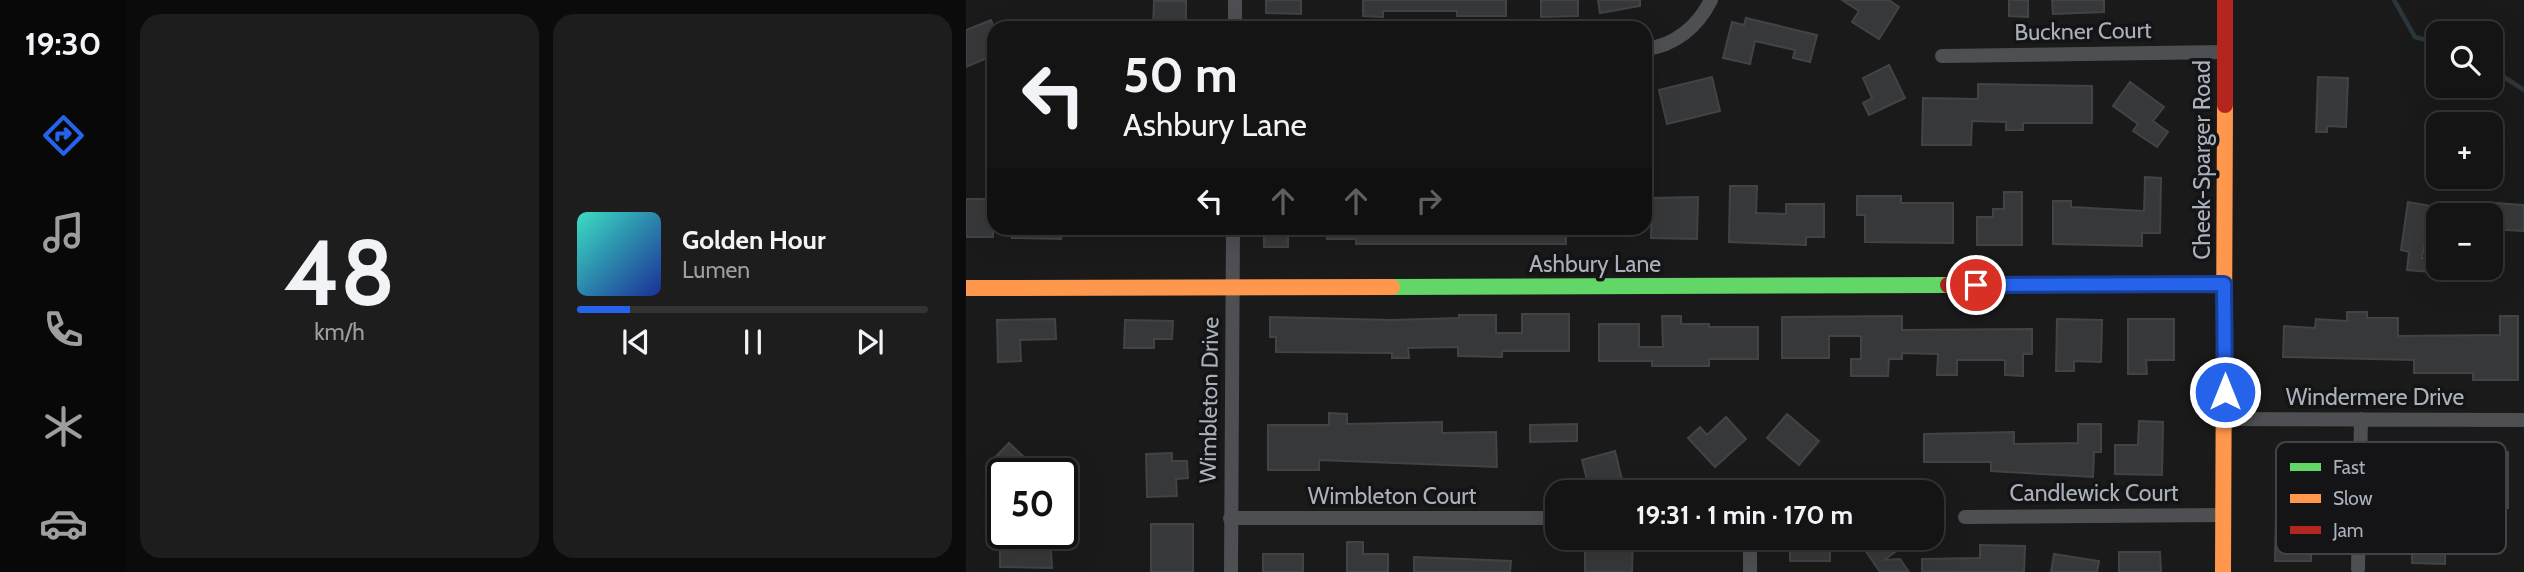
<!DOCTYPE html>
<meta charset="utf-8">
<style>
:root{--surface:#141414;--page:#1d1d1d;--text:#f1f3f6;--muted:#9d9ea0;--line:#333334;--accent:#2563eb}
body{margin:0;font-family:Cabin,sans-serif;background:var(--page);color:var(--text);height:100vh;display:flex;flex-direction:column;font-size:26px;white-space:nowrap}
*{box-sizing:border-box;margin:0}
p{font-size:23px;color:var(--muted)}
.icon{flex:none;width:38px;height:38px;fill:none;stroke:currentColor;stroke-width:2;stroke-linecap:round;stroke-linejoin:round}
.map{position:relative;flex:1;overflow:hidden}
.side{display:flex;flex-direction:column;gap:14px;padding:14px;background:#0b0b0b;width:840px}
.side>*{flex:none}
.banner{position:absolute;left:21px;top:21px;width:665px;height:214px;border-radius:21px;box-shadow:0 7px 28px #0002,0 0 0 2px var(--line);background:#141414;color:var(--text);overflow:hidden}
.controls{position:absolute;left:1460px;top:21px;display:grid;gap:14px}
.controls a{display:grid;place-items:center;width:77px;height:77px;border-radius:14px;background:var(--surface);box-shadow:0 7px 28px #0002,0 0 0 2px var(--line);font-size:35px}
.speed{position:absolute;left:21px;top:458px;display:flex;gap:14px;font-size:35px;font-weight:700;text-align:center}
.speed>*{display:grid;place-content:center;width:91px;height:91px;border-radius:50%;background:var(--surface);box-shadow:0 7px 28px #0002,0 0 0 2px var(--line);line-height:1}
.speed .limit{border:4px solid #111;border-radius:10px;background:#fff;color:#111}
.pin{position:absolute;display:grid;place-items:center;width:60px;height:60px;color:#fff;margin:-30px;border:4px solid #fff;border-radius:50%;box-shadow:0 2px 7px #0007}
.me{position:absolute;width:77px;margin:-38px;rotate:0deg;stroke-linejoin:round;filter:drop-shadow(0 0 5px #0008)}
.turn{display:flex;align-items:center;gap:24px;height:147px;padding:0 21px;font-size:32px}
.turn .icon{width:91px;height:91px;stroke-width:2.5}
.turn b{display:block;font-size:49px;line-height:60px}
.lanes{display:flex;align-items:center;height:66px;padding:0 21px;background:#0003;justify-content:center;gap:35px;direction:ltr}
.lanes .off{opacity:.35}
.side .card{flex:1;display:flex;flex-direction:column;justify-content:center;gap:10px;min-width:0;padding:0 24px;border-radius:21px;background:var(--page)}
.side .dial{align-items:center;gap:0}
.dial b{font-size:91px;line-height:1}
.song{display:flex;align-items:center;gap:21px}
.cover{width:84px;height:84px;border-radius:10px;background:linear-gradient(135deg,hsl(170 70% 55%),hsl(230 70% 35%))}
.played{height:7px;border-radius:4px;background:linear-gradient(90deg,var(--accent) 15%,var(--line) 15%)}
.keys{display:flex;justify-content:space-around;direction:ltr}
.side .tiles{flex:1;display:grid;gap:14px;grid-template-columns:repeat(2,1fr)}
.trip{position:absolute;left:579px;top:480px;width:399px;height:70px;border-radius:21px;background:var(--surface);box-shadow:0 7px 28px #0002,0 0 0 2px var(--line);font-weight:800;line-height:70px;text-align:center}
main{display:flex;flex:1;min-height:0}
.dock{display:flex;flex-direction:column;width:126px;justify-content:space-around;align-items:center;background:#080808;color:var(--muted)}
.dock .icon{width:49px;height:49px}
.dock .on{color:var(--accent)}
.dock b{font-size:32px;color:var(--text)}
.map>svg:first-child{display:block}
</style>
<main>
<nav class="dock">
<b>19:30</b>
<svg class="icon on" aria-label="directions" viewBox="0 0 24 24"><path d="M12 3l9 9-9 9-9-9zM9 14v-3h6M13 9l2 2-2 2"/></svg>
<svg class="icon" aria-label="music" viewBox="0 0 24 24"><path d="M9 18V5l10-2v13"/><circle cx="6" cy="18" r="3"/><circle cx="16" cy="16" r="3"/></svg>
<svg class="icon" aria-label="phone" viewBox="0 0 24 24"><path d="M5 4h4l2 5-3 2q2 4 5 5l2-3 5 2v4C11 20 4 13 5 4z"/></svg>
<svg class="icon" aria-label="climate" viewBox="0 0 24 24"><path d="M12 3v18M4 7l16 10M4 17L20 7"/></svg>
<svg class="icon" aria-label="car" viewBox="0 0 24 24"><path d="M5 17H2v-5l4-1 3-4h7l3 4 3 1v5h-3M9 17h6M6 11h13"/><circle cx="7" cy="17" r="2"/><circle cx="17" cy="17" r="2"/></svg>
</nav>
<section class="side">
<div class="tiles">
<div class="card dial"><b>48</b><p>km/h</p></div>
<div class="card">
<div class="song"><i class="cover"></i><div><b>Golden Hour</b><p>Lumen</p></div></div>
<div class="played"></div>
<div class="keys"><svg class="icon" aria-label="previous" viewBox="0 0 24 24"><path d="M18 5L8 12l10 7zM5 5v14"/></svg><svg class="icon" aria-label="pause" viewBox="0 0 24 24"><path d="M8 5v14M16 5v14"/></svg><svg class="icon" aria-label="next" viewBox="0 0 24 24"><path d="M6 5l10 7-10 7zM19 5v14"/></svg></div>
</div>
</div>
</section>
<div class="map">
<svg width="1558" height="572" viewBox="0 0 1558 572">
<rect width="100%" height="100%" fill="#1a1a1a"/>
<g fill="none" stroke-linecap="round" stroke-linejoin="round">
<path stroke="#2c363d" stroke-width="4.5" d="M1428,0l21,37 23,6
M1524,68l34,22"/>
</g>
<path fill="#37383a" stroke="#424346" stroke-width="2" d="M300,0h35v14l-35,-1z
M397,0h143v16h-49v-5h-74v6l-20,-1z
M575,0h37v16l-37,1z
M632,0h42v6l-40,7z
M876,0h47l10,7 -20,32 -27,-17 7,-11z
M1043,0h19v17l-19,-1z
M1086,0h52v12l-51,2z
M188,1h32v27h-33z
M780,18l71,17 -7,27 -17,-4 2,-8 -40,-9 -5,23 -27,-6 9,-36 12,3z
M25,20l3,8v27l-28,12v-37z
M923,65l16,33 -36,17 -6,-12 9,-5 -9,-20z
M746,77l8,34 -53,13 -8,-34z
M1352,77l30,1 -2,49 -19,-1v6h-11z
M1164,82l34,25 -11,14 15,11 -11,15 -24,-16 5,-7 -25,-18z
M1012,84l114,2v37h-69v7h-17v-8l-34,-1 -1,24h-49l1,-47 55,1z
M1179,177l16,1 -1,55h-18v13l-89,-2v-43h18v6l73,4z
M764,186h27l-1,27 30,1v-10h38v33h-18v8l-77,-3z
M1038,192h18v53h-45v-28h16v-8h11z
M891,196h44v7h52v40l-88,-1v-27h-8z
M732,197l-1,42 -46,-1 1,-40z
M0,199h27v38h-27z
M1442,202l23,4 -9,52 10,1 -1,13 -24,-2 2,-18 -8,-2z
M1516,202l42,3v26l-34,-2v-14h-9z
M47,228h48v11l-49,-1z
M298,228h24v19h-24z
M361,228h239v16h-210v-5h-29z
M1381,312h20v6h31v18l102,-1v-19h18v64h-45v-7h-59v-13l-131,-3 1,-31 31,2 1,-9 31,2z
M556,314h47v37h-67v6l-44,-1v-9l-50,1 1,10h-17v-5l-116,-1v-15h-6v-20l121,3 68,-2v-3h37v18h26z
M696,316h19v8h28v3h49v32h-49v7h-57v-5h-53v-37h40v23h24z
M936,316v14l130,-1v25h-9v22l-18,-1v-15h-48v15h-20l1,-21 -36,-1v6h-13l-1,17h-37v-17h10v-23h-32v22h-47v-41z
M89,319l1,20 -36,1 1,21 -23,1 -1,-42z
M1091,319l45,1 -1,42 -27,-1v10h-18z
M1162,319h46v41h-28l1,14h-19z
M159,320l48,1 -1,18h-18v9h-30z
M363,413l18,1v10l95,-2v11l54,-1 1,35 -178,-7v10h-51v-45h61z
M821,414l32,27 -20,24 -32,-27z
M760,417l20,22 -31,28 -27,-29 12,-11 7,8z
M1173,421l24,1 -1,53 -47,-1v-29h23z
M611,424v17l-47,1v-17z
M1112,424h23v28h-7l-1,25 -102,-6v-9h-67v-28l90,-2v12l64,-1z
M43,443l33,31h-39v8l-16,-16z
M1430,450l112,2v56h-17v-7h-23v-6h-22l-1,69 -33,-1v-22h-7l1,-17h12v-30h-9l1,-16h-15z
M649,451l10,41h-35l-8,-32z
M206,453v8h15l1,17 -12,1 1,17 -30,1 -1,-43z
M1310,516h45l-1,18h-9v27h-36z
M185,524h42v48h-42z
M34,534h50l2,34 -52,-1z
M619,537h48l-1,35h-47z
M831,537h33v24h-40v-16h7z
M916,537h34l-32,23 16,-1 9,13h-29l-15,-22z
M381,542h16v12h25v18h-41z
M1014,545l45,1 -1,26h-102v-13l58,-1z
M1153,552h41l1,20h-42z
M297,554h40v18h-40z
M1088,554l45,7 -2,11h-46z
M448,557l97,4 -1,11h-96z"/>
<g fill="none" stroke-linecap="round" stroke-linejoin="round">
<path stroke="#4e4f53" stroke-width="14" d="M269,28v-28
M679,49c30,-3 53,-23 66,-49
M976,56l282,-4
M1259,419l299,1
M999,517l259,-2
M264,518h324
M1392,569l3,-150
M265,572l2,-344
M784,572v-35"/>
<path stroke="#63d668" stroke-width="16" d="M426,287l556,-2"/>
<path stroke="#ff974d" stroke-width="16" d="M0,288l426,-1
M1257,572l2,-467"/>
<path stroke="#b3261e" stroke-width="16" d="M1259,105v-105
M982,285l276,-1"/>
</g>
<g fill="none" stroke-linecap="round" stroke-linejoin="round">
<defs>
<path id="route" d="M1010,285l248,-1 1,108"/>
</defs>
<use href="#route" stroke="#184099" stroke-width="18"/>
<use href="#route" stroke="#2563eb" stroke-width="12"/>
</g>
<g text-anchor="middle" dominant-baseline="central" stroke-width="7" stroke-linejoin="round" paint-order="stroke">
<g font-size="23" fill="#abb1bb" stroke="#141416">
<text transform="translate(1117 31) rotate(-1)">Buckner Court</text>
<text transform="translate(1236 160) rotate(-90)">Cheek-Sparger Road</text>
<text x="629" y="264">Ashbury Lane</text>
<text x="1409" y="397">Windermere Drive</text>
<text transform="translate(243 400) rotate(-89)">Wimbleton Drive</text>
<text x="1128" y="493">Candlewick Court</text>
<text x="426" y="496">Wimbleton Court</text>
</g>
</g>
<rect x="1310" y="442" width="230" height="112" rx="10" fill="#141416" stroke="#414348" stroke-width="2"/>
<rect x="1324" y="463" width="31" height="8" fill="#63d668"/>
<rect x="1324" y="494" width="31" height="9" fill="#ff974d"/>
<rect x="1324" y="526" width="31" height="8" fill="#b3261e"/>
<g font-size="19" fill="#abb1bb">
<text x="1367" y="474">Fast</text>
<text x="1367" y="505">Slow</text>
<text x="1367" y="537">Jam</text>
</g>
</svg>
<div class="controls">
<a><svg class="icon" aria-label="search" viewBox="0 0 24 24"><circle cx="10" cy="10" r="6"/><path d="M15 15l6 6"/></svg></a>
<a>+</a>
<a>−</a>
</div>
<div class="speed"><div class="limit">50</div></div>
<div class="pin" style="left:1010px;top:285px;background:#d93025"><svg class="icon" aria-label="arrive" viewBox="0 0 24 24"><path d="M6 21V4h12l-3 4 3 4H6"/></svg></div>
<svg class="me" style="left:1259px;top:392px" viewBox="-20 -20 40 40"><circle r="17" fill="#2563eb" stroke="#fff" stroke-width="3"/><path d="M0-11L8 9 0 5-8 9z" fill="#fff"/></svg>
<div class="trip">19:31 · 1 min · 170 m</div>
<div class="banner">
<div class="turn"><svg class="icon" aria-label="left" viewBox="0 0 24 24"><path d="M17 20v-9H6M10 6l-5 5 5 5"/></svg><div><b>50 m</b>Ashbury Lane</div></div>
<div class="lanes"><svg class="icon" aria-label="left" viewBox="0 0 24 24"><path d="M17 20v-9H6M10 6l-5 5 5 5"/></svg><svg class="icon off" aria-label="ahead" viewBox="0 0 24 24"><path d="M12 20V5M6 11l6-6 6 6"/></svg><svg class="icon off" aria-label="ahead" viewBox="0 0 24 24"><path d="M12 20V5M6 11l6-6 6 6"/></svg><svg class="icon off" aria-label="right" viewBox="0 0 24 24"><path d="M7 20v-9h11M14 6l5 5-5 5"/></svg></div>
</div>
</div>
</main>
